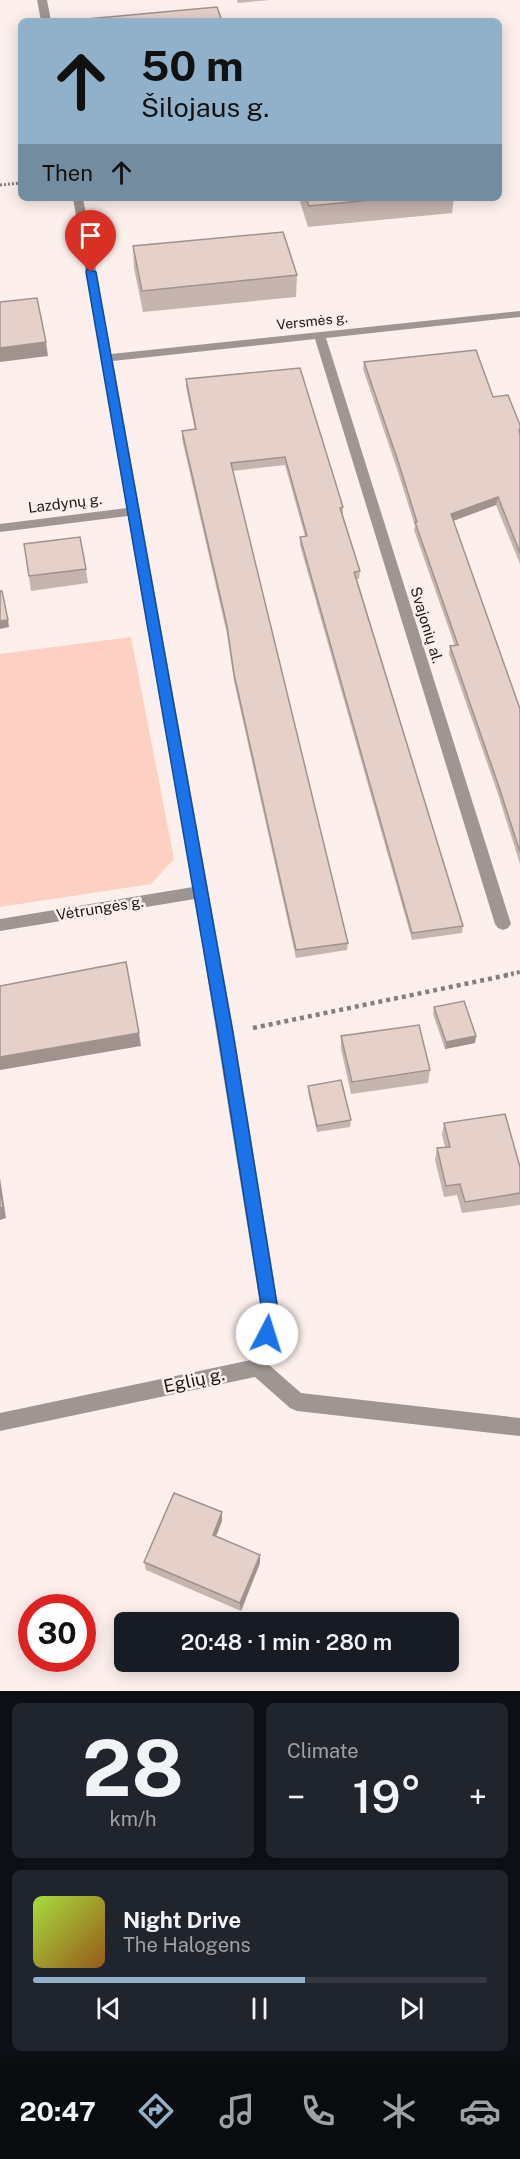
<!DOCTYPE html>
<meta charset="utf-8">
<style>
:root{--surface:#171b24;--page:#20242c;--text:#f1f3f6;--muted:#9ea1a6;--line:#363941;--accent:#91b0c9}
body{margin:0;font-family:"Public Sans",sans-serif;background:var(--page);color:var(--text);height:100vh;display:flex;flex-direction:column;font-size:22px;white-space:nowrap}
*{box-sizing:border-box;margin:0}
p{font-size:20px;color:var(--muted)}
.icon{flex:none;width:33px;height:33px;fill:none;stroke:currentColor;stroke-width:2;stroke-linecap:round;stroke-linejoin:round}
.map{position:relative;height:1691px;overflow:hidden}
.panel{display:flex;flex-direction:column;gap:12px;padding:12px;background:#0d0f14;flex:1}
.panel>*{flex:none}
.banner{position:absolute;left:18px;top:18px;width:484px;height:183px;border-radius:9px;box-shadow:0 3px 15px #0003;background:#91b0c9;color:#111;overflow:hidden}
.speed{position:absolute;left:18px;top:1594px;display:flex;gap:12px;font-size:30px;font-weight:700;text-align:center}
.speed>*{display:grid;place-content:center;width:78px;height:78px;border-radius:50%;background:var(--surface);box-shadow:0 3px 15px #0003;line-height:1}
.speed .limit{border:9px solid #d22;background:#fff;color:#111}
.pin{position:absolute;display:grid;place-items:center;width:51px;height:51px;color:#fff;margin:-62px -26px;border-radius:50% 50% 50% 0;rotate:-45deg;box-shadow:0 0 6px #0007}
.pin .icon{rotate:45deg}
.me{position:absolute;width:66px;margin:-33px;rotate:5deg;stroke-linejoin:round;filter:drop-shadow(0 0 4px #0008)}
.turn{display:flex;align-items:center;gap:21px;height:126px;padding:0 24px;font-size:27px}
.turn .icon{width:78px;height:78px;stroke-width:2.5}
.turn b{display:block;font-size:42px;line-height:51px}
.then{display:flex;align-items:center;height:57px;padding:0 24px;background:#0003;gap:12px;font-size:22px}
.big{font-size:45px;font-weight:600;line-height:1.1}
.panel .tile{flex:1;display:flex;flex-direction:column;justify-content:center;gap:9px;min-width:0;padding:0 21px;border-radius:9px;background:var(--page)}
.panel .dial{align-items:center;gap:0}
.dial b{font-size:78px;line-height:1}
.song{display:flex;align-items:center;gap:18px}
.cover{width:72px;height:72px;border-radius:9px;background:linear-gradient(135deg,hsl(80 70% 55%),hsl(30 70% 35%))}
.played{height:6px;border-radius:3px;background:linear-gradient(90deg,var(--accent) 60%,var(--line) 60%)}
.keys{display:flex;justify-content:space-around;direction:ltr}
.heat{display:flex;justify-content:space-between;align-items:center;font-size:33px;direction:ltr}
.panel .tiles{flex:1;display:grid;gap:12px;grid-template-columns:1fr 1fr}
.tile:last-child{grid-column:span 2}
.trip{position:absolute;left:114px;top:1612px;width:345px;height:60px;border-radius:9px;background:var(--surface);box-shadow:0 3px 15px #0003;font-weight:600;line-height:60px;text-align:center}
.menu{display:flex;height:96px;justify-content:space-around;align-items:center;background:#090b0e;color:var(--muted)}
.menu .icon{width:42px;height:42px}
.menu .active{color:var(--accent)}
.menu b{font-size:27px;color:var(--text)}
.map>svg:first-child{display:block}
</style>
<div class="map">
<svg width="520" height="1691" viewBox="0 0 520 1691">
<rect width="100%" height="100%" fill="#fdf0ec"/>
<path fill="#fcd0c3" d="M131,637l43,222 -23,25 -151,23v-253z"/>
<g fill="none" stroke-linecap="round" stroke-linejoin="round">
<path stroke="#877d7a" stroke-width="3" stroke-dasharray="2 2" stroke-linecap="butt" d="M0,185l21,-2"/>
<path stroke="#877d7a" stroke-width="4" stroke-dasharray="3 3" stroke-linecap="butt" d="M505,975l15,-3"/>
<path stroke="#877d7a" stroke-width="4.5" stroke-dasharray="4 4" stroke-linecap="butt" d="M253,1028l260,-54"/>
<path fill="#9f9693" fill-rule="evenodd" d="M37,0h10l4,21h-10z
M73,198h10l28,156 409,-43v6l-194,21 185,586 -3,4 -5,2 -5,-2 -3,-4 -180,-585 -202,22 121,672 46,284 -12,47 33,29 219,25v18l-223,-25 -7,-3 -35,-31 -255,54v-18l251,-53 11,-43 -67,-418 -195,32v-12l193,-32 -65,-371 -128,16v-8l127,-16z"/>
</g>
<path fill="#c6b4ae" d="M237,0h33l-32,3z
M299,198h155l-2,15 -144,14z
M133,246l164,29 -1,22 -153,15 -9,-44z
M364,362l129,35 27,28v139l-24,-59 -43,16 67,188v155l-22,-70 -49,-140 1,-8h5l-41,-116 1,-4 -18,-57 -34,-100z
M300,368l43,139v8l17,56 -1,8h-2l106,347 -1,7 -50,7 -112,-395v-8l5,-1 -20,-71 -52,6 115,472 -1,7 -51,8 -62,-277 -7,-47 -45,-195v-8l13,-1 -9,-43v-8z
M24,544l62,25 2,14 -57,8z
M434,1007l42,29 -1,7 -30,6 -12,-35z
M341,1036l89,34 -2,13 -77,11 -10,-45z
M308,1086l43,34 -1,7 -33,5 -9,-40z
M444,1123l76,44v38l-58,8 -5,-18 -13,2 -9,-37 2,-12 8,-1 -3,-12z
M222,1512v9l-6,15 44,27 -19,48 -95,-41 -2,-8z"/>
<path fill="#a1928d" d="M46,342l2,14 -48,6v-14z
M498,497l-2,8 -46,17 1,-8z
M8,620l1,7 -9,2v-8z
M139,1033l2,13 -141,24v-13z
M476,1036l-1,7 -30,6 1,-7z
M0,1178l6,40 -6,2z
M222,1512v9l-9,23v-9z
M260,1555v8l-19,48 -1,-8z"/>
<path fill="#e6d1ca" stroke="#a1928d" stroke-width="1.5" d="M217,7l5,14h-135v-2z
M306,198h86l-83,8z
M283,232l14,43 -155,16 -9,-45z
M37,298l9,44 -46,6v-46z
M476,350l17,47 15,-2 12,30v5h-1l1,4v119l-22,-56 -47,17 69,195v143l-21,-65 -49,-141 8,-1 -43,-123h2l-19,-61 -34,-99z
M300,368l43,139 -3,1 20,63 -6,1 109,354 -51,7 -112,-396 7,-1 -22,-79 -54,6 117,480 -52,7 -62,-276 -7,-48 -45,-195 14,-2 -10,-50z
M80,537l6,32 -57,7 -5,-32z
M0,591h2l6,29 -8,1z
M126,962l13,71 -139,24v-71z
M464,1001l12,35 -30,6 -12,-35z
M419,1025l11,45 -78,12 -11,-46z
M341,1080l10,40 -34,6 -9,-40z
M505,1114l15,53v26l-55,9 -5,-18 -14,2 -9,-38 13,-1 -6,-24z
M0,1187l3,20 -3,1z
M174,1493l48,19 -9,23 47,20 -20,48 -96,-41z"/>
<path fill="#1a73e8" stroke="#114b97" stroke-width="1.5" d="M87,269l9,3 137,761 46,284 -7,22 -5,3 -6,-3 -3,-5 5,-17 -45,-284 -132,-761z"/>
<g text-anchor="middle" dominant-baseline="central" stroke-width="5" stroke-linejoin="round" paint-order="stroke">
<g font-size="14" fill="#211917" stroke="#fdf0ec">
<text transform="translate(312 321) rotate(-6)">Versmės g.</text>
</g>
<g font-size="15" fill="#211917" stroke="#fdf0ec">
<text transform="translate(65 503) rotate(-7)">Lazdynų g.</text>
<text transform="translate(427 625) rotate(73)">Svajonių al.</text>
<text transform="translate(100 908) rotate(-9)">Vėtrungės g.</text>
</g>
<g font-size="18" fill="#211917" stroke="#fdf0ec">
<text transform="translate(194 1380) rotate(-12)">Eglių g.</text>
</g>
</g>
</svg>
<div class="speed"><div class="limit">30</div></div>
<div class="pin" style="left:91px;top:272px;background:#d93025"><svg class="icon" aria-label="arrive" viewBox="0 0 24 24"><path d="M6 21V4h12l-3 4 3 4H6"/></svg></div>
<svg class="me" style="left:267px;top:1334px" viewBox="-20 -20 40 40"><circle r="19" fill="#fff"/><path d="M0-13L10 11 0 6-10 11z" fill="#1a73e8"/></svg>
<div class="trip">20:48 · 1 min · 280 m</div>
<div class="banner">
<div class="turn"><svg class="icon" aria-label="ahead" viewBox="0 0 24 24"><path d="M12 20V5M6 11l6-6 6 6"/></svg><div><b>50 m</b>Šilojaus g.</div></div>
<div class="then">Then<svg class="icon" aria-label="ahead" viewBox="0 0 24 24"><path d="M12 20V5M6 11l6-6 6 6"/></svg></div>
</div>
</div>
<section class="panel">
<div class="tiles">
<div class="tile dial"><b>28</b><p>km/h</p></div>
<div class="tile"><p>Climate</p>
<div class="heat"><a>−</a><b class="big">19°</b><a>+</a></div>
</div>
<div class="tile">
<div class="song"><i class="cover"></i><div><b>Night Drive</b><p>The Halogens</p></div></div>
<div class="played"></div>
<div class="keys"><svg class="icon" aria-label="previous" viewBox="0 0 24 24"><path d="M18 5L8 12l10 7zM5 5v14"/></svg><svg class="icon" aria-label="pause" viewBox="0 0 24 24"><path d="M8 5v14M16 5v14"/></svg><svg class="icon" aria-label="next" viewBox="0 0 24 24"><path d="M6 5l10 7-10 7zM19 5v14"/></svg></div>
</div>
</div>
</section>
<nav class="menu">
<b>20:47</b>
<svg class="icon active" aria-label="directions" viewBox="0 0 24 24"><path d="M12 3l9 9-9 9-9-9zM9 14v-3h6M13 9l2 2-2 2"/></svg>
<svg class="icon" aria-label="music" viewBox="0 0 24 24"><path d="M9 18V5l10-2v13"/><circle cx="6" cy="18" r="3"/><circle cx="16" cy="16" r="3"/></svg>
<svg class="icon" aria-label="phone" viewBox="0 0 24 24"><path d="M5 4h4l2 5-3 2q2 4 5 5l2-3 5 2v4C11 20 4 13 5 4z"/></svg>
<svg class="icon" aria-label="climate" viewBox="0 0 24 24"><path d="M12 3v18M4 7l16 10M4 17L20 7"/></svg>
<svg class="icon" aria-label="car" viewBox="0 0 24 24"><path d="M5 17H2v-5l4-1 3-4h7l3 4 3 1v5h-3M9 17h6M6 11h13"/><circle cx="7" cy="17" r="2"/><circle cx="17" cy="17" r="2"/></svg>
</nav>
